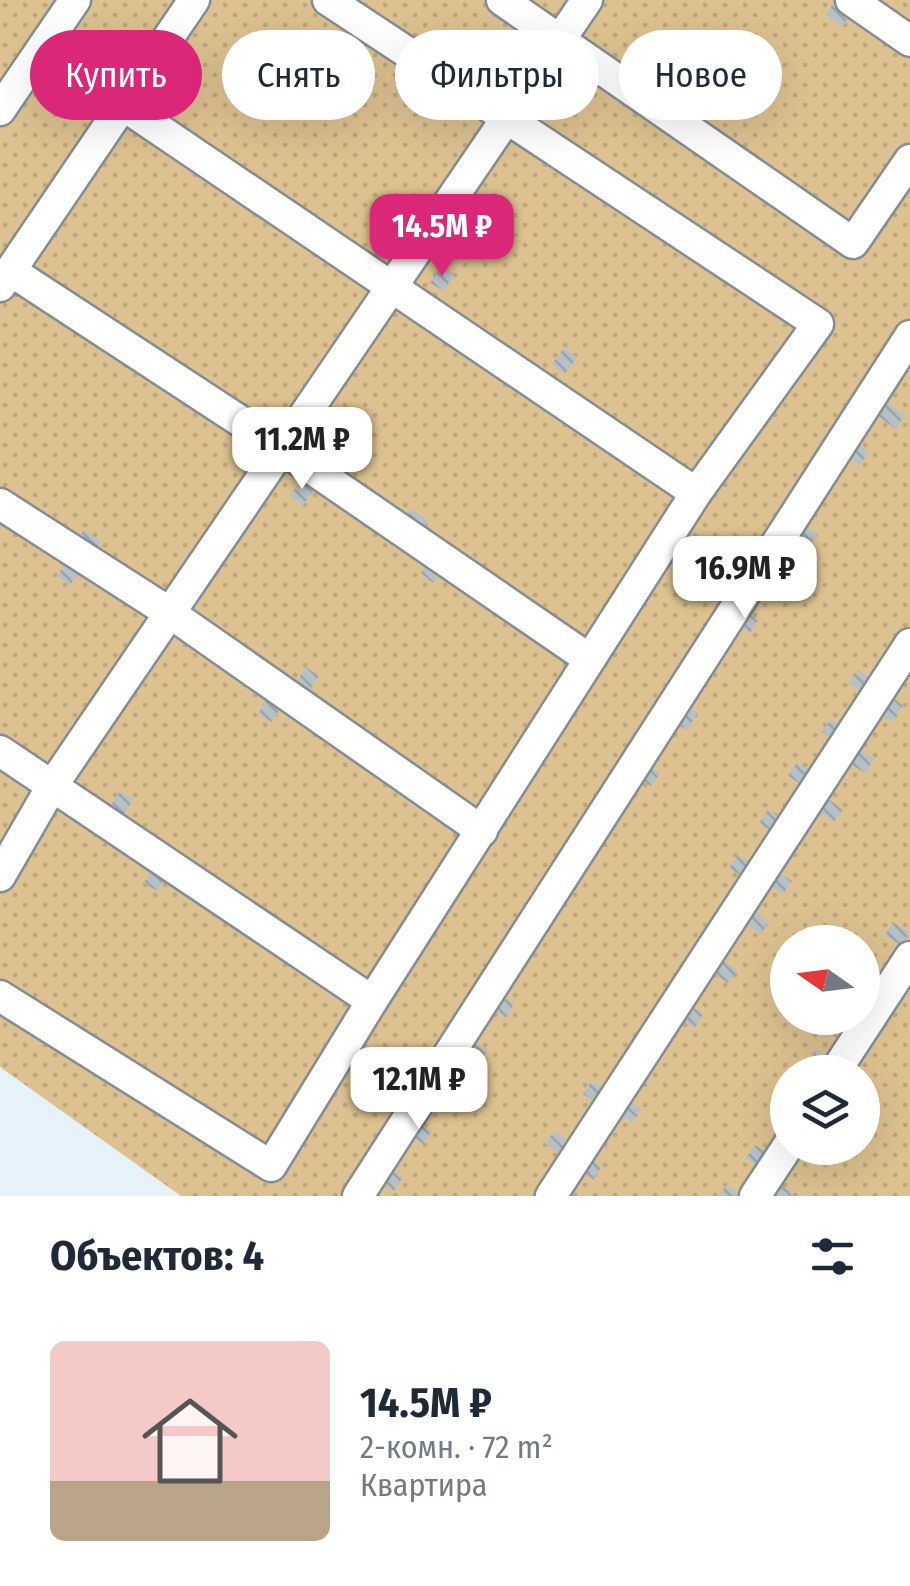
<!DOCTYPE html>
<html lang="ru">
<meta charset="utf-8">
<style>
body{margin:0;font-family:"Fira Sans Condensed",sans-serif;background:#f2f2f3;color:#1f2937;height:100vh;display:flex;flex-direction:column;font-size:38px;white-space:nowrap}
*{box-sizing:border-box;margin:0}
p{font-size:32px;color:#747a83}
.icon{flex:none;width:55px;height:55px;fill:none;stroke:currentColor;stroke-width:2;stroke-linecap:round;stroke-linejoin:round}
.map{position:relative;height:1196px;overflow:hidden}
.sheet{display:flex;flex-direction:column;background:#fff;flex:1}
.sheet>*{flex:none}
.hud{position:absolute;left:30px;top:30px;width:850px;height:90px;display:flex;gap:20px}
.needle{width:65px;rotate:284deg}
.controls{position:absolute;left:770px;top:925px;display:grid;gap:20px}
.controls a{display:grid;place-items:center;width:110px;height:110px;border-radius:50%;background:#fff;box-shadow:0 10px 40px #0002;font-size:50px}
.price{position:absolute;translate:-50% -85px;padding:0 22px;border-radius:20px;background:#fff;color:#222;font-size:32px;line-height:65px;filter:drop-shadow(0 2px 5px #0008)}
.price::after{content:'';position:absolute;left:50%;top:60px;width:30px;height:22px;margin-left:-15px;background:inherit;clip-path:polygon(0 0,100% 0,50% 100%)}
.price.active{background:#db2777;color:#fff}
ul{padding:0;list-style:none}
li{display:flex;align-items:center;gap:30px;height:250px;padding:0 50px}
li span{display:grid;place-items:center;flex:none;width:280px;height:200px;border-radius:15px;color:#555}
li>.icon{margin-inline-start:auto}
span .icon{width:120px;height:120px;fill:#fffc;stroke-width:1}
li b{font-size:42px}
h2{display:flex;justify-content:space-between;align-items:center;height:120px;padding:0 50px;font-size:42px}
.tag{padding:0 35px;border-radius:45px;background:#fff;box-shadow:0 10px 40px #0002;font-size:35px;line-height:90px}
.tag.active{background:#db2777;color:#fff}
.map>svg:first-child{display:block}
.park{fill:url(#park-dots);fill-rule:evenodd}
.building{fill:url(#building-back-hatch)}
.lines{fill:none;stroke-linecap:round;stroke-linejoin:round}
.minor-casing{stroke:#838d94;stroke-width:35}
.minor{stroke:#fff;stroke-width:30}
</style>
<div class="map">
<svg width="910" height="1196" viewBox="0 0 910 1196">
<defs>
<pattern id="park-dots" width="8" height="8" patternUnits="userSpaceOnUse" patternTransform="scale(2.5)"><rect width="8" height="8" fill="#ddc190"/><path d="M2 2h.1M6 6h.1" fill="none" stroke="#bda57c" stroke-width="1.8" stroke-linecap="round"/></pattern>
<pattern id="building-back-hatch" width="6" height="6" patternUnits="userSpaceOnUse" patternTransform="scale(2.5)"><rect width="6" height="6" fill="#b5c0c7"/><path d="M-1 5l2 2M0 0l6 6M5-1l2 2" fill="none" stroke="#9ba4aa"/></pattern>
</defs>
<rect width="100%" height="100%" fill="#e6f2f9"/>
<path class="park" d="M0 0H910V1196H181L0 1067ZM788 942H862V1018H788ZM788 1072H862V1148H788Z"/>
<g class="building">
<path d="M834 2 851 13 843 26 826 15Z"/>
<path d="M441 266 454 274 444 291 430 283Z"/>
<path d="M564 348 577 357 565 374 552 364Z"/>
<path d="M888 404 905 415 896 429 879 417Z"/>
<path d="M852 440 869 452 860 465 843 454Z"/>
<path d="M302 479 315 489 303 505 290 496Z"/>
<path d="M411 509 428 520 420 533 403 522Z"/>
<path d="M800 523 817 534 809 547 792 536Z"/>
<path d="M84 530 101 541 93 554 76 543Z"/>
<path d="M432 557 445 566 433 583 421 573Z"/>
<path d="M69 559 82 569 70 585 57 576Z"/>
<path d="M741 608 758 620 750 633 733 622Z"/>
<path d="M306 667 319 676 308 693 295 684Z"/>
<path d="M858 670 875 681 866 695 849 683Z"/>
<path d="M890 696 903 705 892 722 879 713Z"/>
<path d="M268 697 282 705 272 722 258 714Z"/>
<path d="M684 705 697 713 687 730 673 722Z"/>
<path d="M831 719 848 730 839 743 822 732Z"/>
<path d="M856 748 874 759 865 773 848 762Z"/>
<path d="M643 762 660 773 651 786 634 775Z"/>
<path d="M797 762 814 773 805 787 788 776Z"/>
<path d="M120 791 133 799 123 817 109 808Z"/>
<path d="M826 798 843 809 834 822 817 811Z"/>
<path d="M768 810 785 821 776 834 759 823Z"/>
<path d="M738 855 755 866 747 879 729 868Z"/>
<path d="M155 865 168 873 157 891 144 883Z"/>
<path d="M775 870 792 881 783 894 766 883Z"/>
<path d="M752 910 769 921 761 934 744 923Z"/>
<path d="M893 922 910 933 902 946 885 935Z"/>
<path d="M720 959 737 970 728 983 711 972Z"/>
<path d="M497 993 514 1004 506 1018 489 1007Z"/>
<path d="M686 1003 703 1014 695 1028 678 1017Z"/>
<path d="M840 1018H850L860 1024 851 1037 834 1026Z"/>
<path d="M469 1040 487 1051 478 1065 461 1054Z"/>
<path d="M816 1049 832 1060 822 1072 807 1063Z"/>
<path d="M592 1081 609 1092 600 1105 583 1094Z"/>
<path d="M624 1097 641 1109 632 1122 615 1111Z"/>
<path d="M415 1120 432 1131 423 1144 406 1133Z"/>
<path d="M554 1131 570 1142 562 1155 545 1144Z"/>
<path d="M755 1145 772 1156 763 1170 746 1158Z"/>
<path d="M796 1148H823L815 1160Z"/>
<path d="M585 1156 601 1167 593 1180 576 1169Z"/>
<path d="M386 1166 403 1177 394 1191 377 1180Z"/>
<path d="M776 1182 793 1193 791 1196H766Z"/>
<path d="M726 1185 742 1196H719Z"/>
</g>
<g class="lines">
<defs>
<g id="minor">
<path d="M502 0 853 243 910 160"/>
<path d="M851 0 910 41"/>
<path d="M123 105 696 493"/>
<path d="M0 110 75 0"/>
<path d="M11 271 283 449 589 659"/>
<path d="M0 286 194 0"/>
<path d="M0 504 170 613 482 831"/>
<path d="M0 751 372 1001"/>
<path d="M0 876 52 786 587 0"/>
<path d="M0 996 271 1166 372 1001 696 493 818 324 328 0"/>
<path d="M835 1072 910 957"/>
<path d="M358 1196 910 336"/>
<path d="M551 1196 910 644"/>
<path d="M755 1196 788 1146"/>
</g>
</defs>
<use href="#minor" class="minor-casing"/>
<use href="#minor" class="minor"/>
</g>
</svg>
<div class="controls">
<a><svg class="needle" viewBox="-14 -14 28 28"><path d="M0-13l5 13h-10z" fill="#e53935"/><path d="M0 13l5-13h-10z" fill="#747a83"/></svg></a>
<a><svg class="icon" aria-label="layers" viewBox="0 0 24 24"><path d="M12 4l9 5-9 5-9-5zM3 14l9 5 9-5"/></svg></a>
</div>
<b class="price active" style="left:442px;top:279px">14.5M ₽</b>
<b class="price" style="left:302px;top:492px">11.2M ₽</b>
<b class="price" style="left:745px;top:621px">16.9M ₽</b>
<b class="price" style="left:419px;top:1132px">12.1M ₽</b>
<div class="hud">
<a class="tag active">Купить</a>
<a class="tag">Снять</a>
<a class="tag">Фильтры</a>
<a class="tag">Новое</a>
</div>
</div>
<section class="sheet">
<h2>Объектов: 4<svg class="icon" aria-label="filters" viewBox="0 0 24 24"><path d="M4 7h16M4 17h16"/><circle cx="9" cy="7" r="2"/><circle cx="15" cy="17" r="2"/></svg></h2>
<ul>
<li><span style="background:linear-gradient(#f6c9c9 70%,#b9a48a 0)"><svg class="icon" aria-label="home" viewBox="0 0 24 24"><path d="M3 11l9-7 9 7M6 9v11h12V9"/></svg></span><div><b>14.5M ₽</b><p>2-комн. · 72 m²</p><p>Квартира</p></div></li>
</ul>
</section>
